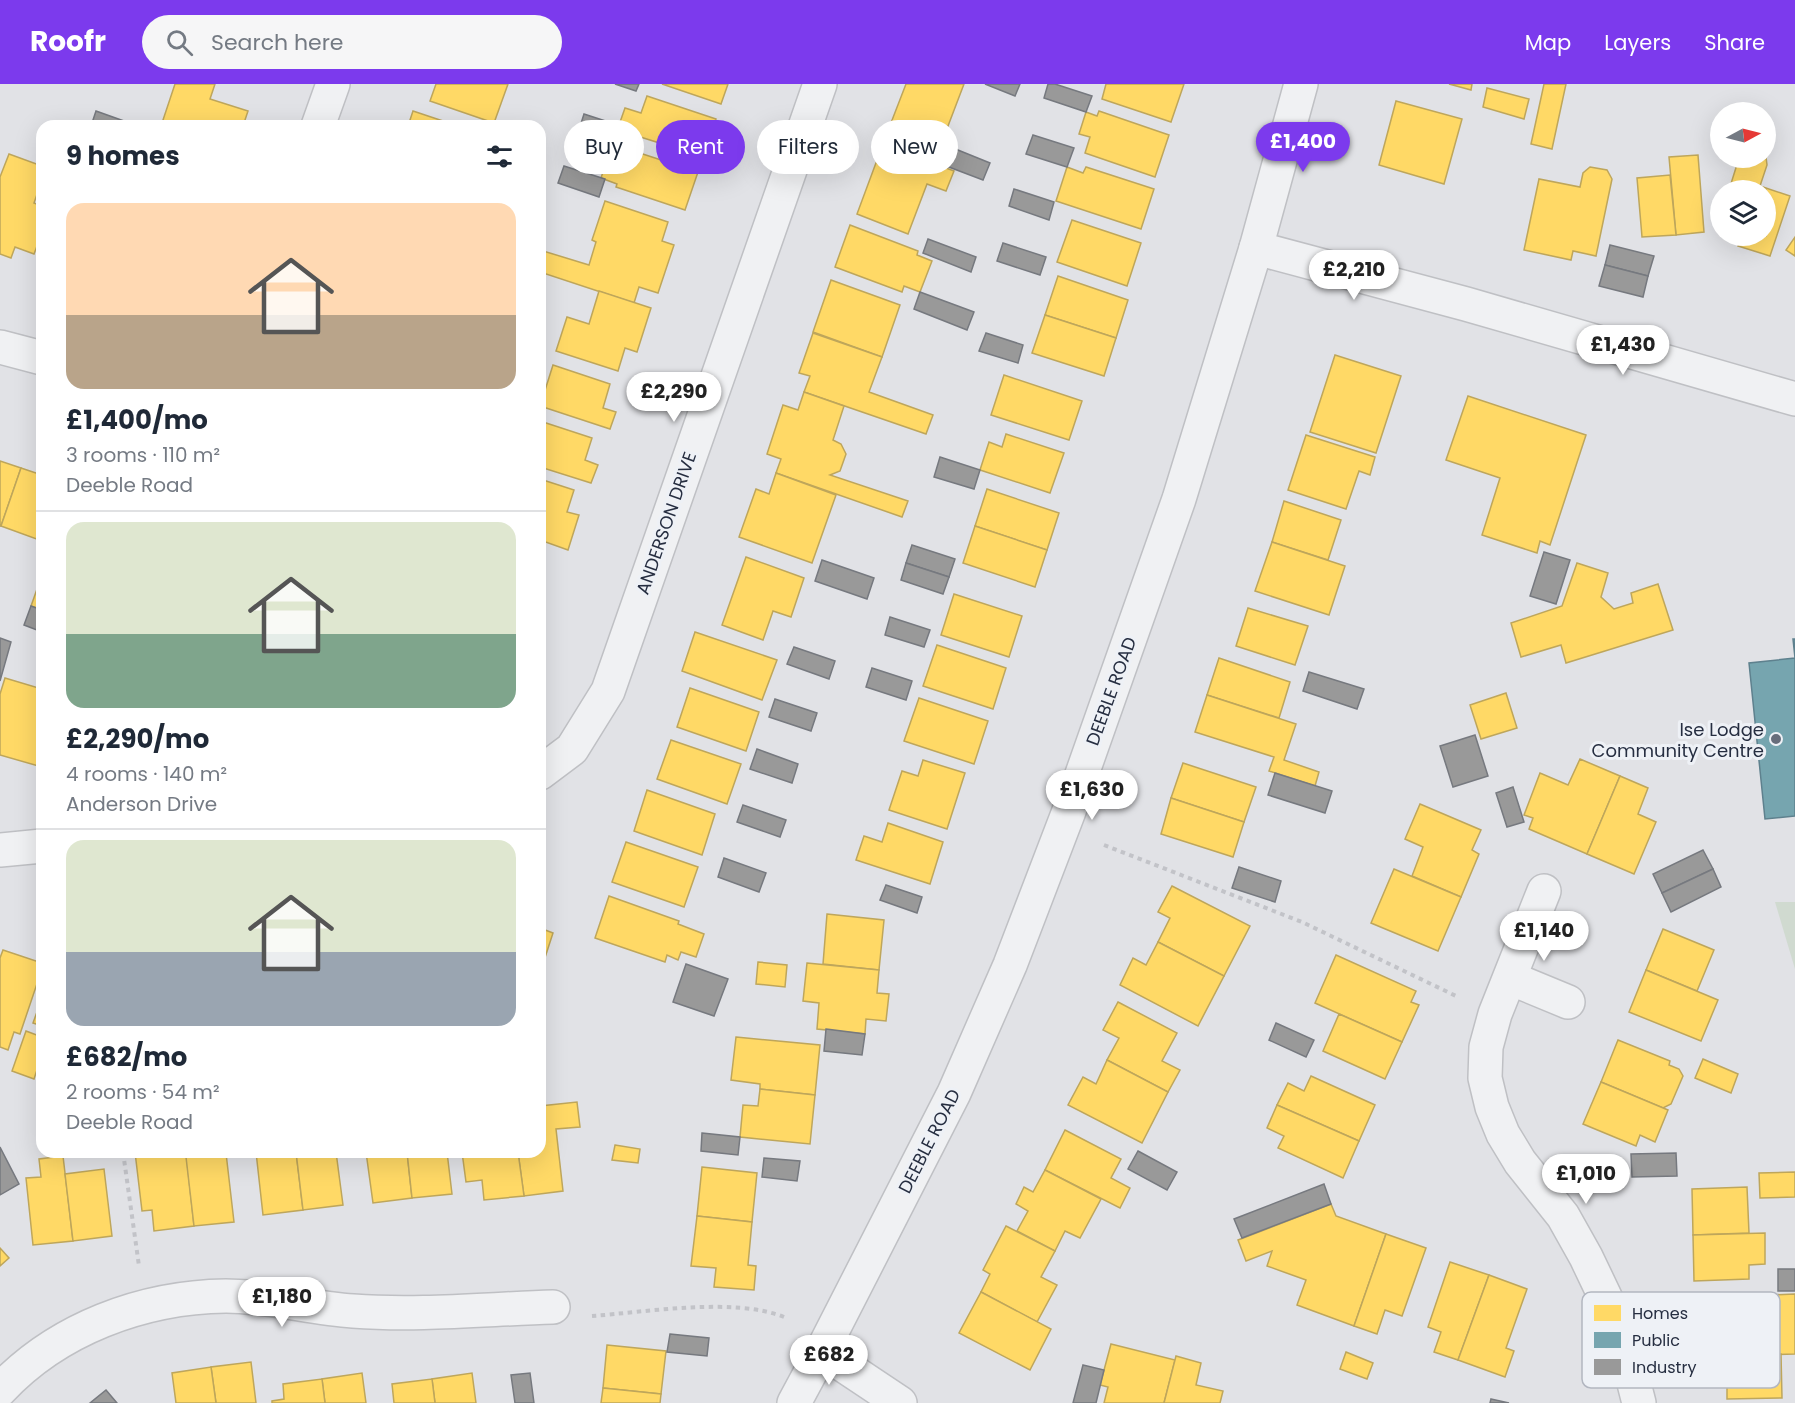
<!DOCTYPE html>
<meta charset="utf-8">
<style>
body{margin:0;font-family:Poppins,sans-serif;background:#f6f6f7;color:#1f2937;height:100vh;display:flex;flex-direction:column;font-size:22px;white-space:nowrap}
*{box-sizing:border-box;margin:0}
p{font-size:20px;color:#747a83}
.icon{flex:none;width:33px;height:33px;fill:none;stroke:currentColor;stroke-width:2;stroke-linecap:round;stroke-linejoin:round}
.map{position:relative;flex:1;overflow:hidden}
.details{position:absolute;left:36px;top:36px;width:510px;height:1038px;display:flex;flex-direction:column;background:#fff;border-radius:18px;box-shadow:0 6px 24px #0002}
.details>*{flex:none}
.guide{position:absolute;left:564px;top:36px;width:570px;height:54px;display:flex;gap:12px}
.needle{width:39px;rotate:83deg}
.tools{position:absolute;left:1710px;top:18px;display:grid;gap:12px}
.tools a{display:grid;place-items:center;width:66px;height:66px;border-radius:50%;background:#fff;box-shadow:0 6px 24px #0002;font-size:30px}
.price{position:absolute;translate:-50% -51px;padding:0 14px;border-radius:21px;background:#fff;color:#222;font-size:20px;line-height:39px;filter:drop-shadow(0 2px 3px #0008)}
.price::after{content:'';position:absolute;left:50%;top:36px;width:18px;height:14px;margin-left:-9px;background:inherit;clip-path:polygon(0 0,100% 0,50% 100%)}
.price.selected{background:#7c3aed;color:#fff}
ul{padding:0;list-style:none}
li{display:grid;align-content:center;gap:12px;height:318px;padding:0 30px}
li+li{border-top:2px solid #e0e1e3}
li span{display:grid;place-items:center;height:186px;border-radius:18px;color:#555}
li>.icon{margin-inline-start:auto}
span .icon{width:108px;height:108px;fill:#fffc;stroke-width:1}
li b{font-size:26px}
h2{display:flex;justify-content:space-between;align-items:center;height:72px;padding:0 30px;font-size:26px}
.pill{padding:0 21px;border-radius:27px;background:#fff;box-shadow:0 6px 24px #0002;font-size:21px;line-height:54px}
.pill.selected{background:#7c3aed;color:#fff}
header{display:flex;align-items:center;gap:36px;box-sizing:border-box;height:84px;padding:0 30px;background:#7c3aed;color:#fff}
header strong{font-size:28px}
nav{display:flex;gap:33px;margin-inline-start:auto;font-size:21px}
.search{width:420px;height:54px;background:#f6f6f7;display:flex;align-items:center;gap:15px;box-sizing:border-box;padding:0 21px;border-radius:33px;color:#747a83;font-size:22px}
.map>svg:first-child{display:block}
.green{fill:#d0dad0}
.homes{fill:#ffd966;stroke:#bea65b;stroke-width:1.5}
.public{fill:#76a5af;stroke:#5e818e;stroke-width:1.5}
.industry{fill:#999;stroke:#76797f;stroke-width:1.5}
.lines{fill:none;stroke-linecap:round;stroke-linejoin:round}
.minor-casing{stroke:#bfc0c4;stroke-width:36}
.path{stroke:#c2c3c8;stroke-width:4;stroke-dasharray:4.5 4.5;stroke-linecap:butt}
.minor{stroke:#f0f1f3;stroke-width:33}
.poi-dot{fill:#676d7b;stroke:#eef1f6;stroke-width:2}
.labels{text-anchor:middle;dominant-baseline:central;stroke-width:6;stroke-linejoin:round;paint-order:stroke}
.street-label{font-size:18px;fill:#262e41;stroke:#eef1f6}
.poi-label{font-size:18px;fill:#262e41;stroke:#eef1f6;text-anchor:end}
.key{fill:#eef1f6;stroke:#b2b6c0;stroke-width:1.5}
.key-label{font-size:16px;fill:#262e41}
</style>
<header>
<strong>Roofr</strong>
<div class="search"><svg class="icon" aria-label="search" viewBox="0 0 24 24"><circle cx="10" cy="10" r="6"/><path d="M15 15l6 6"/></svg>Search here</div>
<nav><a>Map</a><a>Layers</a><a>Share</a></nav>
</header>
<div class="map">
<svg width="1795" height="1319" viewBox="0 0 1795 1319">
<rect width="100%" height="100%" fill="#e1e2e6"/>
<path class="green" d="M1775 818H1795V885Z"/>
<g class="homes">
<path d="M175 0H215L210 15 248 27 243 42H161Z"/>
<path d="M436 0H508L494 39 430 17Z"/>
<path d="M662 0H728L721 20Z"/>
<path d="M906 0H964L940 63 889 44Z"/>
<path d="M1106 0H1184L1171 38 1102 15Z"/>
<path d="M1449 0H1472L1471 6Z"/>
<path d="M1544 0H1566L1552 65 1531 60Z"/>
<path d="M1487 4 1529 15 1524 35 1483 23Z"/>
<path d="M647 12 716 35 704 73 634 51 636 47 619 41 625 24 641 29Z"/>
<path d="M1396 17 1462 35 1444 100 1379 81Z"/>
<path d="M413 27 458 42H408Z"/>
<path d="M1099 27 1169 51 1155 93 1085 69 1090 53 1079 50 1086 28 1097 32Z"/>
<path d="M612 60 698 88 685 126 616 103 617 100 601 94Z"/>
<path d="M883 60 954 87 946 107 927 100 908 150 857 130Z"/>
<path d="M9 70 42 82V96L34 119 42 122V149L34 170 15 163 11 174 0 170V93Z"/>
<path d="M1698 71 1704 148 1676 151 1669 73Z"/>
<path d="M1766 73 1767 81 1760 102 1790 112 1770 172 1738 162 1742 152H1766V106H1729L1739 74Z"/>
<path d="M1067 83 1083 89 1086 83 1154 105 1141 145 1056 117Z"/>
<path d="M1590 83 1607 86 1612 95 1596 172 1573 167 1571 176 1524 166 1539 95 1580 103 1583 89Z"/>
<path d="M1670 91 1676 151 1642 153 1637 94Z"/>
<path d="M605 117 668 138 662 157 674 161 658 209 639 203 634 219 540 188V166L589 181 596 158 592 156Z"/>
<path d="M1072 136 1141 159 1127 202 1057 178Z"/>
<path d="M850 141 918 167 917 171 932 177 920 208 904 202 902 208 835 183Z"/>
<path d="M1795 153V172L1786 166Z"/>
<path d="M1058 192 1128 216 1116 254 1045 231Z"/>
<path d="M831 196 900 221 882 273 813 248Z"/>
<path d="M599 207 651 224 637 268 625 264 618 287 556 267 567 233 589 240Z"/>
<path d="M1045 231 1116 254 1104 292 1032 269Z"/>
<path d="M813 249 882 273 869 308 933 331 926 350 804 308 810 292 799 289Z"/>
<path d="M1335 271 1401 292 1376 369 1310 348Z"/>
<path d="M553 281 610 300 603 324 616 328 610 345 540 322Z"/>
<path d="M1004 291 1082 317 1069 356 991 331Z"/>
<path d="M804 308 844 322 833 356 841 360 846 370 840 387 830 391 908 417 902 433 776 389 781 375 767 370 783 321 798 326Z"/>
<path d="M1468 312 1586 351 1550 461 1540 457 1537 469 1482 451 1500 394 1446 376Z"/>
<path d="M540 337 592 354 585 376 598 381 591 399 540 383Z"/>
<path d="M1006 350 1064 369 1050 409 980 386 989 358 1002 363Z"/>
<path d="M1306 351 1375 373 1370 391 1359 387 1346 425 1288 406Z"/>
<path d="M0 377 21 384 1 442H0Z"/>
<path d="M21 384 42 391V457L1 442Z"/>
<path d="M776 389 836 411 812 479 739 453 756 405 769 410Z"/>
<path d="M540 395 574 406 567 428 579 431 568 466 540 456Z"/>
<path d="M987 405 1059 429 1047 466 975 442Z"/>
<path d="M1284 417 1341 436 1328 476 1272 458Z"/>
<path d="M975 442 1047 466 1035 503 963 479Z"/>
<path d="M1272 458 1345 482 1329 531 1255 507Z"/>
<path d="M746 473 804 494 791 533 773 527 763 556 722 541Z"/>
<path d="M1577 479 1608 489 1601 513 1614 525 1633 519 1631 509 1658 500 1673 546 1566 579 1561 561 1521 573 1511 539 1562 522Z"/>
<path d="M42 491V526L31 522Z"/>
<path d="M954 510 1022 532 1009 573 941 551Z"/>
<path d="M1248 524 1308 542 1295 581 1236 562Z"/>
<path d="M695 548 777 576 762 616 682 587Z"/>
<path d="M937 561 1006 584 993 625 923 602Z"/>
<path d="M1219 574 1290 598 1279 634 1207 611Z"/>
<path d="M5 594 42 605V683L0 671V610Z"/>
<path d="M690 604 759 628 746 667 677 643Z"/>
<path d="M1506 609 1517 644 1481 655 1470 621Z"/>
<path d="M1207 611 1296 640 1284 676 1319 688 1315 702 1269 687 1274 673 1195 648Z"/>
<path d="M919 614 988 637 974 680 904 657Z"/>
<path d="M671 656 741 680 727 720 657 695Z"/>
<path d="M1580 675 1620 692 1587 770 1529 745 1533 734 1524 731 1540 689 1568 701Z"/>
<path d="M923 676 965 689 947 745 889 726 902 687 918 692Z"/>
<path d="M1183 679 1256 703 1244 738 1171 714Z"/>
<path d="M1620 692 1648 704 1638 730 1656 738 1634 790 1587 770Z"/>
<path d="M647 706 715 730 702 771 634 747Z"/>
<path d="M1171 714 1244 738 1233 773 1161 750Z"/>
<path d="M1420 720 1481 746 1472 766 1479 770 1461 813 1412 792 1423 763 1405 755Z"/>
<path d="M888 739 943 758 930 800 856 776 864 752 882 758Z"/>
<path d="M626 758 698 783 684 823 612 798Z"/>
<path d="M1394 785 1461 813 1438 867 1371 839Z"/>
<path d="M1172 802 1250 842 1224 892 1158 858 1170 834 1158 828Z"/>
<path d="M609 812 679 837 678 840 704 850 696 873 681 868 678 876 667 871 665 878 595 854Z"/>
<path d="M827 830 884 836 879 886 823 880Z"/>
<path d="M540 844 553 849 540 889Z"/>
<path d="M1663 845 1714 866 1697 907 1646 886Z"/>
<path d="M1158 858 1224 892 1198 942 1120 901 1133 874 1146 881Z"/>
<path d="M3 866 42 879V885L20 950 14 948 8 966 0 963V874Z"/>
<path d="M1336 871 1416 907 1411 918 1419 921 1402 958 1315 919Z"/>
<path d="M758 878 787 881 785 903 756 900Z"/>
<path d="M807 879 879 886 877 909 889 910 886 937 866 935 865 950 817 945 819 919 803 917Z"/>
<path d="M1646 886 1718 916 1701 957 1629 928Z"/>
<path d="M42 914V942L33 939Z"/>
<path d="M1118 918 1177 949 1162 977 1180 986 1168 1008 1107 976 1119 954 1103 946Z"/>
<path d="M1339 930 1402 958 1385 995 1323 967Z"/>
<path d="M26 947 42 953V971L34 995 12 987Z"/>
<path d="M736 953 820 961 815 1011 760 1005V1000L731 996Z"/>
<path d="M1618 956 1670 977 1669 981 1679 985 1683 992 1671 1020 1663 1024 1601 998Z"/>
<path d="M1703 975 1738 990 1731 1009 1695 994Z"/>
<path d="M1107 976 1168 1008 1142 1059 1068 1021 1083 993 1096 1000Z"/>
<path d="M1311 992 1375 1021 1359 1057 1277 1021 1288 999 1304 1007Z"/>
<path d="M1601 998 1668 1026 1655 1058 1640 1051 1636 1062 1583 1040Z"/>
<path d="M760 1005 815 1011 810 1060 740 1053 743 1021 758 1022Z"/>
<path d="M577 1018 580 1043 556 1045 563 1107 524 1112 518 1068H540V1022Z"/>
<path d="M1277 1021 1359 1057 1343 1094 1278 1064 1284 1052 1267 1044Z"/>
<path d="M1065 1046 1121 1075 1111 1094 1130 1104 1120 1124 1045 1086Z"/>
<path d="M615 1061 640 1065 638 1079 612 1076Z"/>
<path d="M135 1068H186L194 1142 154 1147 152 1126 142 1127Z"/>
<path d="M256 1068H296L303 1126 263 1131Z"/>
<path d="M296 1068H336L343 1121 303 1126Z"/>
<path d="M366 1068H407L412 1114 373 1119Z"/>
<path d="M407 1068H447L452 1110 412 1114Z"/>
<path d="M462 1068H518L524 1112 484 1116 482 1096 466 1098Z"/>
<path d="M226 1069 234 1138 194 1142 186 1073Z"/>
<path d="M63 1072 73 1157 33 1161 26 1094 41 1093 39 1075Z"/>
<path d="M702 1083 757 1089 752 1138 697 1132Z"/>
<path d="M104 1085 112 1152 73 1157 65 1090Z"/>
<path d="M1045 1086 1101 1115 1080 1154 1065 1147 1055 1167 1017 1147 1028 1127 1016 1120 1024 1103 1033 1108Z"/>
<path d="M1795 1088V1113L1760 1114 1759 1089Z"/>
<path d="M1747 1103 1749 1149 1693 1151 1692 1105Z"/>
<path d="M1331 1120 1336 1132 1386 1150 1354 1242 1297 1221 1306 1196 1267 1182 1272 1167 1246 1177 1238 1156Z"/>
<path d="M697 1132 752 1138 748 1181 756 1182 754 1206 714 1203 716 1184 691 1182Z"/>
<path d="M1006 1142 1055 1167 1041 1193 1057 1201 1037 1238 981 1208 990 1190 983 1186Z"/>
<path d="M1765 1149V1180L1749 1181V1195L1694 1197 1693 1151Z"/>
<path d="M1386 1150 1426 1164 1402 1232 1385 1226 1377 1250 1354 1242Z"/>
<path d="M0 1164 9 1174 0 1182Z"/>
<path d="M1450 1178 1489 1191 1458 1276 1434 1268 1441 1248 1428 1243Z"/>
<path d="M1489 1191 1527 1205 1506 1264 1514 1267 1505 1293 1458 1276Z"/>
<path d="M981 1208 1051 1245 1030 1286 959 1249Z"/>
<path d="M1795 1210V1270L1727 1272 1725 1225H1748L1747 1212Z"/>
<path d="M1111 1260 1175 1276 1164 1319H1104L1108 1303 1100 1301Z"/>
<path d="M607 1261 666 1267 661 1310 603 1304Z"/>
<path d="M1346 1268 1373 1279 1367 1295 1340 1285Z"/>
<path d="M1781 1270 1782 1314 1727 1315V1272Z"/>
<path d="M1176 1272 1201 1279 1196 1301 1223 1307 1220 1319H1164Z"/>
<path d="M251 1278 256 1319H216L211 1283Z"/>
<path d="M211 1283 216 1319H176L172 1289Z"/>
<path d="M362 1289 366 1319H325L322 1295Z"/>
<path d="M472 1289 476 1319H435L432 1295Z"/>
<path d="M322 1295 325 1319H272V1317L284 1315 283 1300Z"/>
<path d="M432 1295 435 1319H394L392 1300Z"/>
<path d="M603 1304 661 1310 660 1319H601Z"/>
</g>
<path class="public" d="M1793 555H1795V732L1765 735 1749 579 1795 574Z"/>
<g class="industry">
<path d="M615 0H639L636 7Z"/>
<path d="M985 0H1020L1015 12Z"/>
<path d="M1048 0H1055L1092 12 1086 28 1044 14Z"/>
<path d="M96 27 138 42H91Z"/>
<path d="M584 30 624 43 618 61 578 49Z"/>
<path d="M1033 51 1074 64 1067 83 1026 70Z"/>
<path d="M948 62 990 79 983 96 941 80Z"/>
<path d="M564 82 605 95 599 113 558 99Z"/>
<path d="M1014 105 1054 118 1049 136 1009 122Z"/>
<path d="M928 155 976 173 971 188 923 169Z"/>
<path d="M1003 159 1046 173 1040 191 997 177Z"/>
<path d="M1610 161 1654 172 1648 192 1605 181Z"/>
<path d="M1605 181 1648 192 1643 213 1599 202Z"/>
<path d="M920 208 974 228 967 246 914 225Z"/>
<path d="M986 249 1023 261 1018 279 979 267Z"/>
<path d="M940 373 980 386 974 405 934 393Z"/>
<path d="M912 461 955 475 949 493 906 479Z"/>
<path d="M1544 468 1570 476 1556 520 1530 512Z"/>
<path d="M822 476 874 494 867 515 815 497Z"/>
<path d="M906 479 949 493 943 510 901 496Z"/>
<path d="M31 522 42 526V548L24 541Z"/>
<path d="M890 533 930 546 924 563 885 551Z"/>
<path d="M0 554 11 558 0 597Z"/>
<path d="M794 563 835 577 829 595 787 580Z"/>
<path d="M872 584 912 597 906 616 866 603Z"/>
<path d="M1309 588 1364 605 1357 625 1303 607Z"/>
<path d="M775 615 817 629 811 647 769 633Z"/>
<path d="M1475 651 1488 692 1453 703 1440 662Z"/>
<path d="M757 665 798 680 792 699 750 685Z"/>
<path d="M1275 689 1332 707 1325 729 1268 711Z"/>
<path d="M1513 703 1524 738 1507 743 1496 709Z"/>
<path d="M743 721 786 736 780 753 737 738Z"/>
<path d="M1703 766 1713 785 1662 809 1653 790Z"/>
<path d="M724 774 766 789 759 808 718 793Z"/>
<path d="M1239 783 1281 797 1275 818 1232 804Z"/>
<path d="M1713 785 1721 803 1671 828 1662 809Z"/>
<path d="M886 801 922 813 917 829 880 816Z"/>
<path d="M686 880 728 895 714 932 673 918Z"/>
<path d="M1276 939 1314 956 1306 973 1269 956Z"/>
<path d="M826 945 865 950 862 971 824 967Z"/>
<path d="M702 1049 740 1053 738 1071 701 1067Z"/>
<path d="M0 1063 19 1100 0 1111Z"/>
<path d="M1138 1067 1177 1088 1167 1106 1128 1085Z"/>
<path d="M1676 1069 1677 1092 1632 1093 1631 1070Z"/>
<path d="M764 1074 800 1077 797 1097 762 1093Z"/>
<path d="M1324 1100 1331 1120 1242 1154 1234 1135Z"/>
<rect x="1778" y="1185" width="17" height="22"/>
<path d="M670 1250 709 1254 707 1272 667 1268Z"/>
<path d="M1083 1281 1104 1286 1096 1319H1073Z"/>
<path d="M530 1289 534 1319H515L511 1291Z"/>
<path d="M106 1306 117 1319H90Z"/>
<path d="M1491 1315 1509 1319H1490Z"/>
</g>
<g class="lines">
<defs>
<g id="minor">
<path d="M318 42 333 0"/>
<path d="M1256 164 1466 220 1795 315"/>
<path d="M0 263 42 274"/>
<path d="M540 689 572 665 608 607 820 0"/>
<path d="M0 766 42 762"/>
<path d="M1544 807 1495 930 1486 963 1485 994 1492 1023 1503 1050 1520 1078 1563 1132 1586 1173 1607 1217 1625 1264 1639 1319"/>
<path d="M1510 894 1568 918"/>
<path d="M822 1267 900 1319"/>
<path d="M0 1306C57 1245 142 1213 226 1212 268 1212 310 1224 353 1227 419 1232 487 1225 553 1223"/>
<path d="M794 1319 822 1267 954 1009 1010 881 1069 727 1179 415 1256 164 1301 0"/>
</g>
</defs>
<use href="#minor" class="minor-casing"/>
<g class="path">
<path d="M1104 761 1302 838 1456 912"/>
<path d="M123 1068 139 1182"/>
<path d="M592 1232C647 1228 734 1213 784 1233"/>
</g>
<use href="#minor" class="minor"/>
</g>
<circle class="poi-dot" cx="1776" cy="655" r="6"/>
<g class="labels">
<g class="street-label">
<text transform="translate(666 439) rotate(-71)">ANDERSON DRIVE</text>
<text transform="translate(1111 607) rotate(-70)">DEEBLE ROAD</text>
<text transform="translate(929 1057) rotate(-63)">DEEBLE ROAD</text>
</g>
<g class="poi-label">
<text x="1764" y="645">Ise Lodge<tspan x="1764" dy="21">Community Centre</tspan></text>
</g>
</g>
<rect x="1582" y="1208" width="198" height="96" rx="9" class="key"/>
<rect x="1594" y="1221" width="27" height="16" fill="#ffd966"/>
<rect x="1594" y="1248" width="27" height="16" fill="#76a5af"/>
<rect x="1594" y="1275" width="27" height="16" fill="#999"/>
<g class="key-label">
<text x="1632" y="1235">Homes</text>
<text x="1632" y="1262">Public</text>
<text x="1632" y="1289">Industry</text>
</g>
</svg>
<div class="tools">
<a><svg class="needle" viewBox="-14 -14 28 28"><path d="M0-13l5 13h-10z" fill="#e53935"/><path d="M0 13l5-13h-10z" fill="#747a83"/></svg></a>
<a><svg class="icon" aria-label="layers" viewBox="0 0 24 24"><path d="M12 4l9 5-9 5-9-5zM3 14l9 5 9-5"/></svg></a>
</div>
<b class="price selected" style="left:1303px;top:89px">£1,400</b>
<b class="price" style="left:1354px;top:217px">£2,210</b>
<b class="price" style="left:1623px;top:292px">£1,430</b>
<b class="price" style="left:674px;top:339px">£2,290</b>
<b class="price" style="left:1092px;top:737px">£1,630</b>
<b class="price" style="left:1544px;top:878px">£1,140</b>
<b class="price" style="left:1586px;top:1121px">£1,010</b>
<b class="price" style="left:282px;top:1244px">£1,180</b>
<b class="price" style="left:829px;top:1302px">£682</b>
<div class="guide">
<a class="pill">Buy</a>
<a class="pill selected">Rent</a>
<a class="pill">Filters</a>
<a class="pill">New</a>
</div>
<section class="details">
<h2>9 homes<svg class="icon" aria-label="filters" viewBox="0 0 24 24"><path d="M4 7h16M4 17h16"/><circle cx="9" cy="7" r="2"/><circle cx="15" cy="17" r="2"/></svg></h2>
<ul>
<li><span style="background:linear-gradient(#ffd9b3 60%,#b9a48a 0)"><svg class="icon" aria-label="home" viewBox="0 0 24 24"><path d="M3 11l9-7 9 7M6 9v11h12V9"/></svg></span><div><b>£1,400/mo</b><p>3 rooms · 110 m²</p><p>Deeble Road</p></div></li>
<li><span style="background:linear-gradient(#dfe7d0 60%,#7fa58c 0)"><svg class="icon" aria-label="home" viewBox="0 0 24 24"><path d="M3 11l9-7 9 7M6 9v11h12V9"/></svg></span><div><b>£2,290/mo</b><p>4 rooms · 140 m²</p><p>Anderson Drive</p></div></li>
<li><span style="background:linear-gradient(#dfe7d0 60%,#9aa5b1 0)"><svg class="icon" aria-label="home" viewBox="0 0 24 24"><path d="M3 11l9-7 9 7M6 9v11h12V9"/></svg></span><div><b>£682/mo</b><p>2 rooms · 54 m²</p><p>Deeble Road</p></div></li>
</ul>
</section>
</div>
